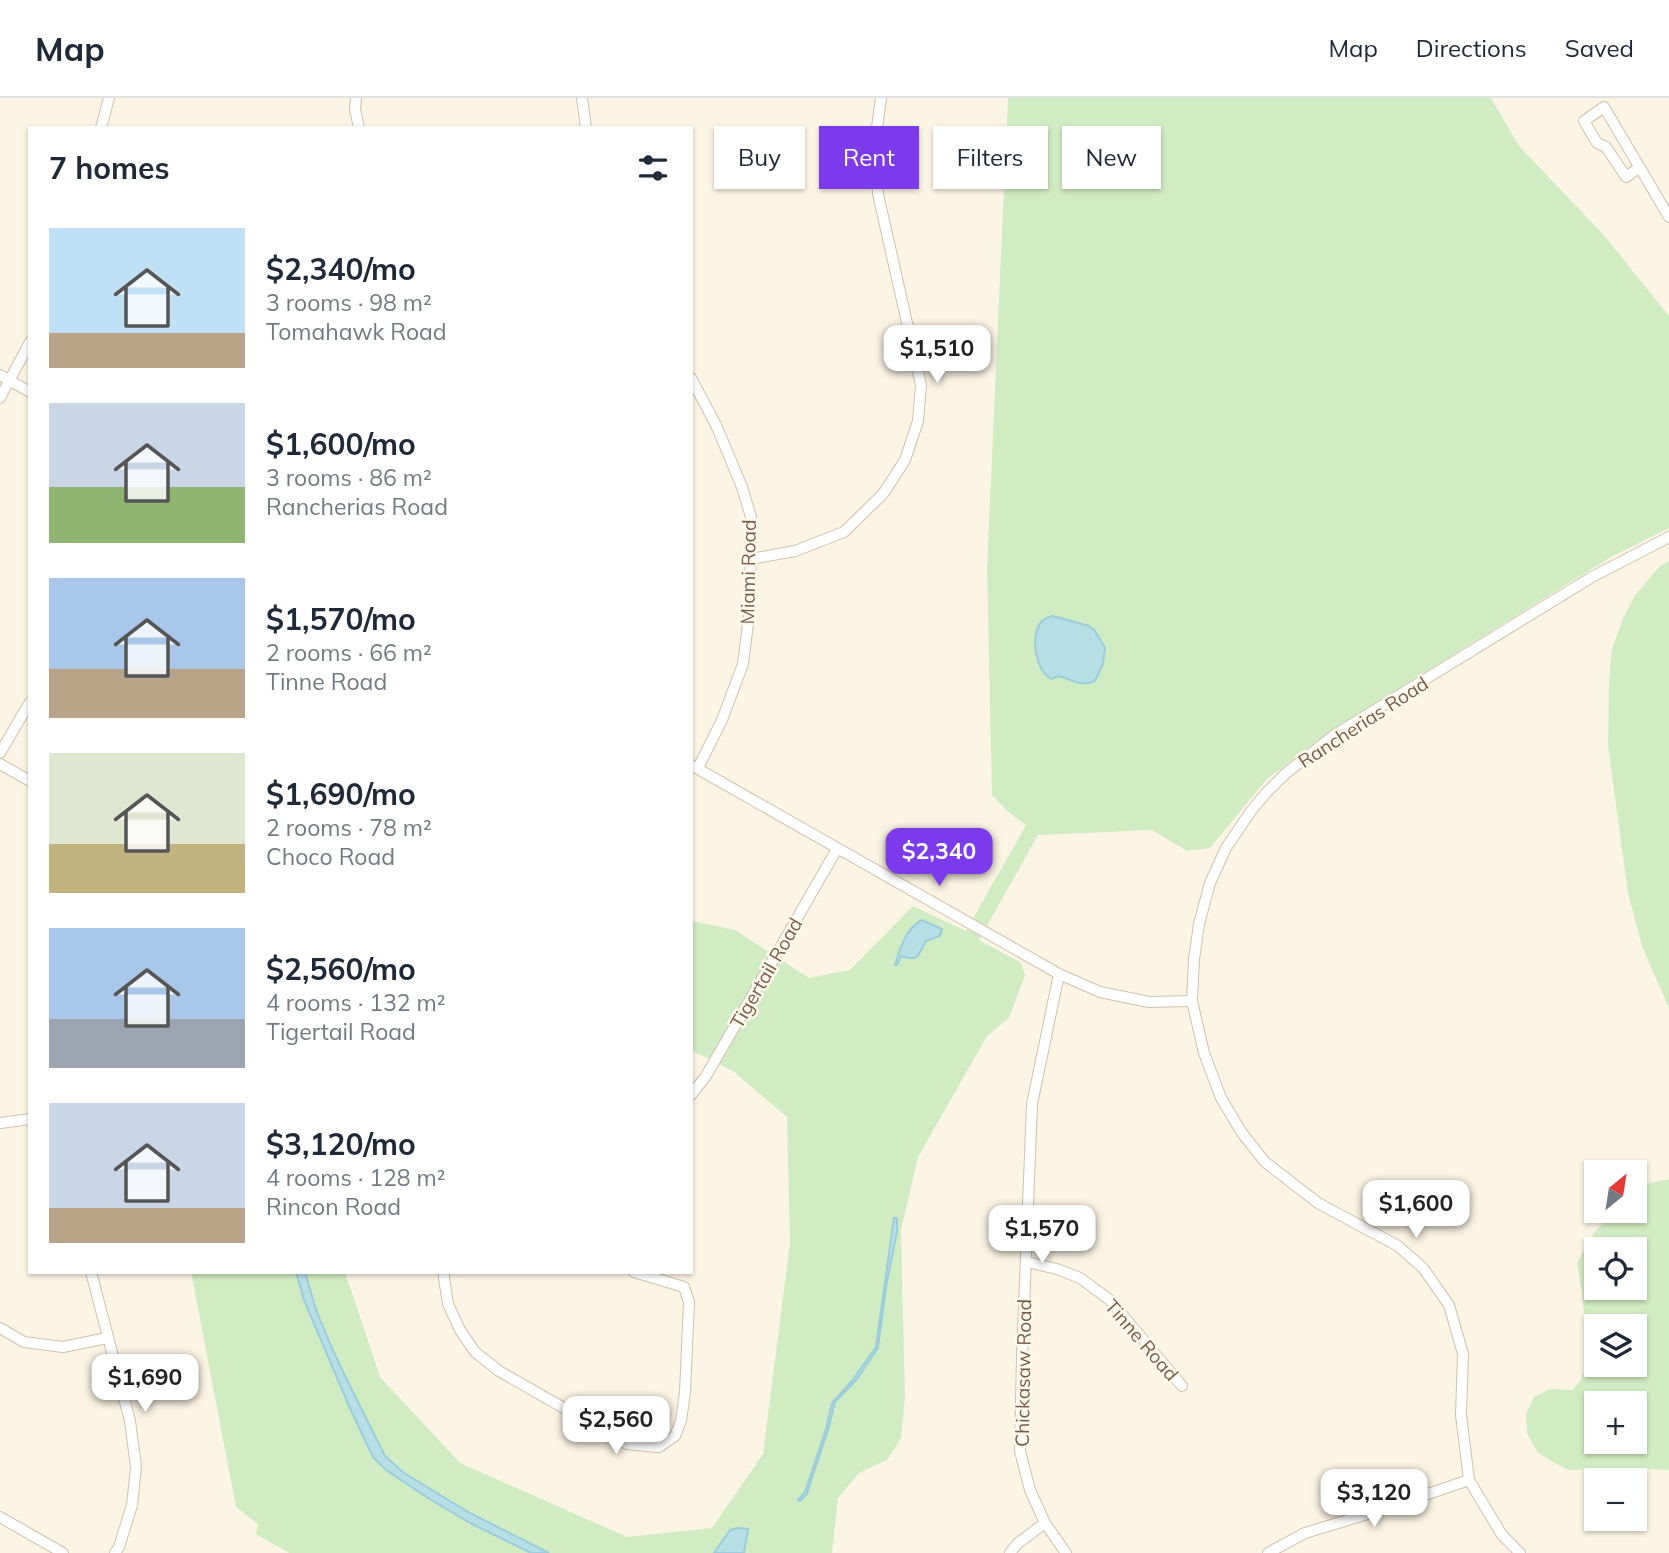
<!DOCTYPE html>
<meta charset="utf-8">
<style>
body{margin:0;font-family:Mulish,sans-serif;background:#f6f6f7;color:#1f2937;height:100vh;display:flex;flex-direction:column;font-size:26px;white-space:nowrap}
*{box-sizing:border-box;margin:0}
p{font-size:23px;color:#747a83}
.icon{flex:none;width:38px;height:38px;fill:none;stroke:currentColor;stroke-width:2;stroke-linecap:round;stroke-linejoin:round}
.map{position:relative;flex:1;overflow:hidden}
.sheet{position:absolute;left:28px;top:28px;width:665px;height:1148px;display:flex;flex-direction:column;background:#fff;border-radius:0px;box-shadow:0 2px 5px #0004}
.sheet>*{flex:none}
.hud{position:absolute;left:714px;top:28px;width:665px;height:63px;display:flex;gap:14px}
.needle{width:46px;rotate:30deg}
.buttons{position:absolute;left:1584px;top:1062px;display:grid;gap:14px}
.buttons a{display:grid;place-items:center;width:63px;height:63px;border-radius:0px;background:#fff;box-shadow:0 2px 5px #0004;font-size:35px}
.price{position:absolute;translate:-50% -60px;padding:0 16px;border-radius:14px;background:#fff;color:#222;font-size:23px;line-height:46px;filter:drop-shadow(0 2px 4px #0008)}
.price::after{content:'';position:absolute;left:50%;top:42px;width:21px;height:16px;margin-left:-10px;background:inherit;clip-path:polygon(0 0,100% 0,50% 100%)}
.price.active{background:#7c3aed;color:#fff}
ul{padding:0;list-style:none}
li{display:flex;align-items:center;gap:21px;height:175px;padding:0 21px}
li span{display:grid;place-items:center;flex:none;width:196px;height:140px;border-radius:0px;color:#555}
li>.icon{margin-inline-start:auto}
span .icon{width:84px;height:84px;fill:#fffc;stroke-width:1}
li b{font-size:30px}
h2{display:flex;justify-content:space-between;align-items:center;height:84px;padding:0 21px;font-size:30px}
.tag{padding:0 24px;border-radius:0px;background:#fff;box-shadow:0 2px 5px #0004;font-size:24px;line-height:63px}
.tag.active{background:#7c3aed;color:#fff}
header{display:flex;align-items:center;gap:42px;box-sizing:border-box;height:98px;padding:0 35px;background:#fff;border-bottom:2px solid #e0e1e3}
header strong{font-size:33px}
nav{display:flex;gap:38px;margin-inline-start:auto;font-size:24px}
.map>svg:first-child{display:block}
.green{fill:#d0ecc2;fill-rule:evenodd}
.water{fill:#b8dee8;stroke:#9dcdda;stroke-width:2}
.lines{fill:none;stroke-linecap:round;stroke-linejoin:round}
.minor-casing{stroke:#d1c0ac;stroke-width:12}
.minor{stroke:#fff;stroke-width:10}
.labels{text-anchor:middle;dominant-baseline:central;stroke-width:5;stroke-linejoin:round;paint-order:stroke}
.street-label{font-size:19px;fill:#775c48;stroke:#fff9eb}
</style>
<header>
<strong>Map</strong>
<nav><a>Map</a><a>Directions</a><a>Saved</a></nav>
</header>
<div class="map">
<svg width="1669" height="1455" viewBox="0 0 1669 1455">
<rect width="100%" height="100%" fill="#fdf5e4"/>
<g class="green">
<path d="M1008 0H1491L1519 48 1602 135 1669 218V430L1611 459 1329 634 1266 682 1210 750 1187 753 1152 732 1038 737 979 842 1021 865 1025 877 1009 920 987 938 918 1059 901 1132 905 1299 901 1340 887 1362 859 1375 838 1400 832 1455H289L256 1436 258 1426 236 1409 191 1174H345L380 1279 460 1365 627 1439 712 1430 763 1356 790 1145 787 1019 733 973 691 952V824H697L735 832 809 880 850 872 913 808 966 833 1026 727 1008 714 992 697 987 470Z"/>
<path d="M1669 463V910L1642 848 1628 795 1608 648 1609 581 1612 551 1624 518 1636 496 1660 468Z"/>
<path d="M1669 1081V1372L1627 1370 1568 1372 1538 1355 1527 1335 1526 1316 1534 1299 1550 1291 1572 1292 1581 1282 1588 1262 1582 1194 1577 1165 1594 1135 1614 1113H1634L1635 1094 1648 1086ZM1596 1152H1634V1190H1596ZM1596 1228H1634V1267H1596ZM1596 1306H1634V1344H1596Z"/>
</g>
<g class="water">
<path d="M1053 518 1089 528 1095 533 1105 550 1103 566 1095 583C1081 589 1072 582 1059 578L1051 581C1036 572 1031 543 1039 527 1042 521 1048 519 1053 518Z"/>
<path d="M922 822 942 831 940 838 926 843C917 857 921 864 901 858L897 867H895C900 850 906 830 922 822Z"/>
<path d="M894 1120H897V1134L886 1189 878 1250 857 1281 835 1304 829 1329 809 1389 807 1396 800 1403 798 1402 805 1394 826 1331 832 1305 851 1284 876 1249Z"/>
<path d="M296 1174H305L316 1212 331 1248 346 1280 385 1358 404 1375 468 1414 549 1455H531L472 1426 428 1400 386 1372 373 1359 349 1308 304 1202Z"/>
<path d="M737 1430 748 1431 744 1455H714L730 1432Z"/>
</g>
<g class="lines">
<defs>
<g id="minor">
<path d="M356 0 355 11 359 30"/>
<path d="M582 0 586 30"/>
<path d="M101 30 109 0"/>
<path d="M1640 69 1626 79 1606 49 1597 45 1584 23 1604 9 1669 119"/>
<path d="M0 277 30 294"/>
<path d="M691 280 716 327 742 389 751 419 750 509 743 566 722 622 698 670"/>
<path d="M0 300 30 244"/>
<path d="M751 461 795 453 844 434 883 396 905 362 918 323 921 287 878 96 876 37 881 0"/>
<path d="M0 655 30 604"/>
<path d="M0 666 30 683"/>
<path d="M691 667 1059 876 1100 894 1149 904 1192 903"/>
<path d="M1059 876 1032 1006 1022 1258 1020 1353 1030 1392 1045 1425 1066 1455"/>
<path d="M691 997 706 978 837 751"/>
<path d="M0 1025 30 1021"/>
<path d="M1027 1164 1057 1171 1080 1180 1110 1202 1182 1288"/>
<path d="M91 1174 130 1323 136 1369 132 1407 119 1449 115 1455"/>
<path d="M444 1174V1180L448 1206 460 1232 475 1254 499 1273 627 1346 646 1348 659 1349 675 1338 681 1323 685 1294 689 1204 684 1189 634 1174"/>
<path d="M0 1230 24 1244 63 1249 107 1240"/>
<path d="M0 1419 63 1455"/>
<path d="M1010 1455 1017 1446 1045 1425"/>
<path d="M1268 1455 1305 1435 1381 1412 1469 1382"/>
<path d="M1520 1455 1502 1437 1469 1382 1461 1317 1463 1256 1449 1207 1423 1170 1398 1148 1318 1105 1265 1064 1242 1035 1221 1000 1204 955 1192 903 1194 861 1199 826 1210 785 1226 750 1251 713 1266 695 1285 676 1336 636 1592 479 1669 439"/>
</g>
</defs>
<use href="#minor" class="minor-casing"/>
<use href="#minor" class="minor"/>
</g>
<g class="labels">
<g class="street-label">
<text transform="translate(748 474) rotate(-89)">Miami Road</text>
<text transform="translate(1363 624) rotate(-33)">Rancherias Road</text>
<text transform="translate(766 875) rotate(-60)">Tigertail Road</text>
<text transform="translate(1142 1242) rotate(49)">Tinne Road</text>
<text transform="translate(1023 1275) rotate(-89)">Chickasaw Road</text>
</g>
</g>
</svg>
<div class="buttons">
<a><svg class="needle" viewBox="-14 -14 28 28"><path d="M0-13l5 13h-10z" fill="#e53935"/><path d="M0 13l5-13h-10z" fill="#747a83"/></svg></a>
<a><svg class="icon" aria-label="locate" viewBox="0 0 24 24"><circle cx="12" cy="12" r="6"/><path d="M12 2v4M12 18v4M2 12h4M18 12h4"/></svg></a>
<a><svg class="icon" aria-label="layers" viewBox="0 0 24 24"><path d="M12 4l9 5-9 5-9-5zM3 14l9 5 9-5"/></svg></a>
<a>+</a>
<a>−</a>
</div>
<b class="price" style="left:937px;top:287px">$1,510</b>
<b class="price active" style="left:939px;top:790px">$2,340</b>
<b class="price" style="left:1416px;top:1142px">$1,600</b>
<b class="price" style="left:1042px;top:1167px">$1,570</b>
<b class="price" style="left:145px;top:1316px">$1,690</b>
<b class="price" style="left:616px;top:1358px">$2,560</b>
<b class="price" style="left:1374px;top:1431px">$3,120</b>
<div class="hud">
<a class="tag">Buy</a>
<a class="tag active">Rent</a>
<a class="tag">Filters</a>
<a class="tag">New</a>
</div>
<section class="sheet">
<h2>7 homes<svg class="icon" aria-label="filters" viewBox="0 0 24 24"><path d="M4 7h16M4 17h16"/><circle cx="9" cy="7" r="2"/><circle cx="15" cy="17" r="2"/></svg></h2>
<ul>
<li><span style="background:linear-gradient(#bfe0f5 75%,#b9a48a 0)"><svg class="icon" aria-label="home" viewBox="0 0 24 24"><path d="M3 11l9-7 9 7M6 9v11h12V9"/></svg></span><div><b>$2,340/mo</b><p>3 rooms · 98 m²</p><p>Tomahawk Road</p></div></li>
<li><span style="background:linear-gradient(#c9d6e8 60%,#8fb573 0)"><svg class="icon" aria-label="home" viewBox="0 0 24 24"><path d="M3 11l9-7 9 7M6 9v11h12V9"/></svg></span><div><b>$1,600/mo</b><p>3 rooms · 86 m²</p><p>Rancherias Road</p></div></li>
<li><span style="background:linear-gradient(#a9c7e8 65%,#b9a48a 0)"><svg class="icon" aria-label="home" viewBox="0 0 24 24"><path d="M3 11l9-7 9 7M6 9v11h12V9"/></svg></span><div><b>$1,570/mo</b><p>2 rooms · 66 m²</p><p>Tinne Road</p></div></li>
<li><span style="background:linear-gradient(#dfe7d0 65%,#c2b280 0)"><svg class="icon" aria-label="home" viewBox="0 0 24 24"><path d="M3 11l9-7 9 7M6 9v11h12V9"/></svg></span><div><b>$1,690/mo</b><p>2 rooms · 78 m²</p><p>Choco Road</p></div></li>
<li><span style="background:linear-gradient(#a9c7e8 65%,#9aa5b1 0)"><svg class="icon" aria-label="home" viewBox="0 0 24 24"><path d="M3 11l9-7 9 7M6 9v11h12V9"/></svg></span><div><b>$2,560/mo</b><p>4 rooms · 132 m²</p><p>Tigertail Road</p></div></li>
<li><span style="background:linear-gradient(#c9d6e8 75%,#b9a48a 0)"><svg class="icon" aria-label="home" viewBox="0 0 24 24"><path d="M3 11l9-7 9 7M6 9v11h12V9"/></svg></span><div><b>$3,120/mo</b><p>4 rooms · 128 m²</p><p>Rincon Road</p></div></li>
</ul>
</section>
</div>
